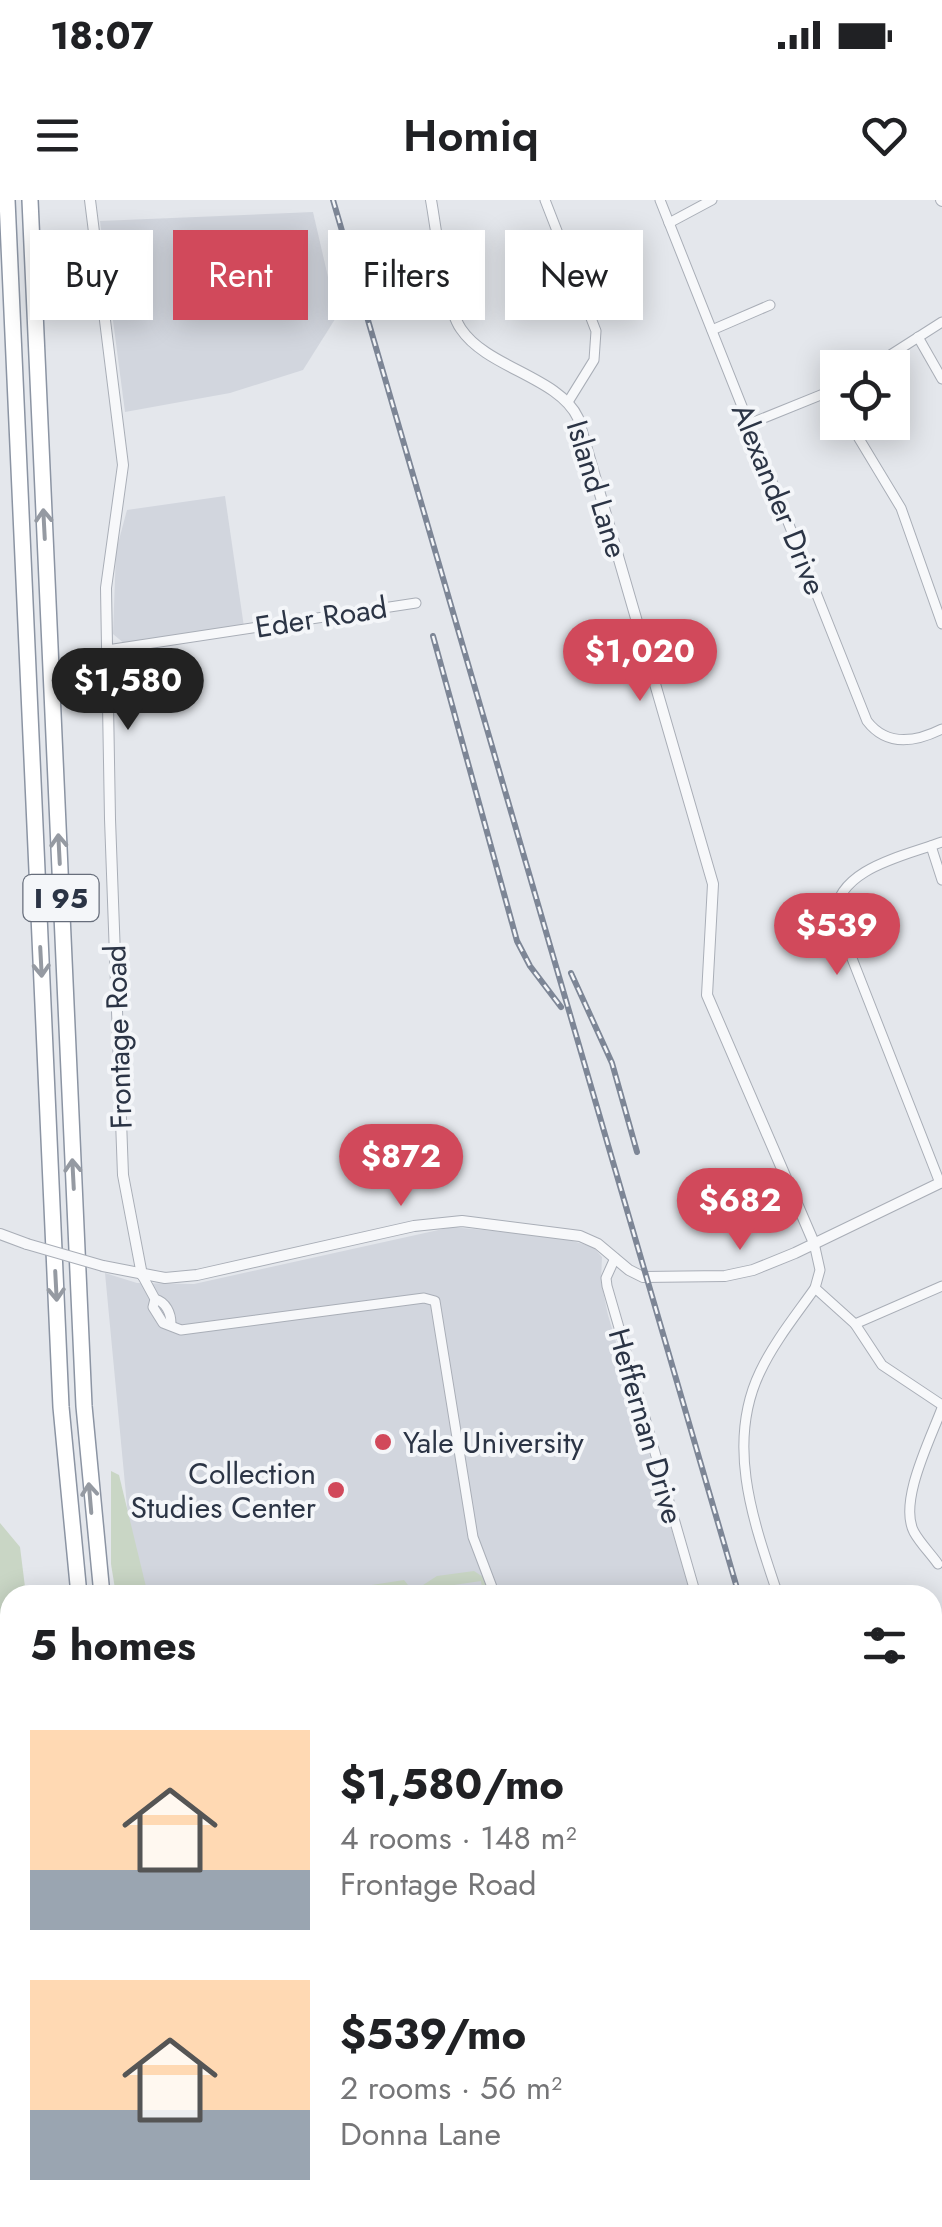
<!DOCTYPE html>
<meta charset="utf-8">
<style>
body{margin:0;font-family:Jost,sans-serif;background:#f2f2f2;color:#202124;height:100vh;display:flex;flex-direction:column;font-size:38px;white-space:nowrap}
*{box-sizing:border-box;margin:0}
p{font-size:32px;color:#757577}
.icon{flex:none;width:55px;height:55px;fill:none;stroke:currentColor;stroke-width:2;stroke-linecap:round;stroke-linejoin:round}
.map{position:relative;flex:1;overflow:hidden}
.sheet{position:absolute;left:0px;top:1385px;width:942px;height:642px;display:flex;flex-direction:column;background:#fff;border-radius:30px 30px 0 0;box-shadow:0 5px 25px #0003}
.sheet>*{flex:none}
.hud{position:absolute;left:30px;top:30px;width:882px;height:90px;display:flex;gap:20px}
.fabs{position:absolute;left:820px;top:150px;display:grid;gap:20px}
.fabs a{display:grid;place-items:center;width:90px;height:90px;border-radius:0px;background:#fff;box-shadow:0 5px 25px #0003;font-size:50px}
.price{position:absolute;translate:-50% -85px;padding:0 22px;border-radius:35px;background:#d1495b;color:#fff;font-size:32px;line-height:65px;filter:drop-shadow(0 2px 5px #0008)}
.price::after{content:'';position:absolute;left:50%;top:60px;width:30px;height:22px;margin-left:-15px;background:inherit;clip-path:polygon(0 0,100% 0,50% 100%)}
.price.active{background:#222;color:#fff}
ul{padding:0;list-style:none}
li{display:flex;align-items:center;gap:30px;height:250px;padding:0 30px}
li span{display:grid;place-items:center;flex:none;width:280px;height:200px;border-radius:0px;color:#555}
li>.icon{margin-inline-start:auto}
span .icon{width:120px;height:120px;fill:#fffc;stroke-width:1}
li b{font-size:42px}
h2{display:flex;justify-content:space-between;align-items:center;height:120px;padding:0 30px;font-size:42px}
.pill{padding:0 35px;border-radius:0px;background:#fff;box-shadow:0 5px 25px #0003;font-size:35px;line-height:90px}
.pill.active{background:#d1495b;color:#fff}
.status{display:flex;justify-content:space-between;align-items:center;height:70px;padding:0 50px;background:#fff;direction:ltr}
.status svg{height:28px;fill:currentColor}
header{display:flex;justify-content:space-between;align-items:center;height:130px;padding:0 30px;background:#fff;font-size:45px;font-weight:600}
.map>svg:first-child{display:block}
.built{fill:#d2d6de}
.green{fill:#c9d6c5}
.water{fill:#9fb4cc}
.lines{fill:none;stroke-linecap:round;stroke-linejoin:round}
.stream{stroke:#9fb4cc;stroke-width:2.5}
.minor-casing{stroke:#a9aeb7;stroke-width:11}
.tertiary-casing{stroke:#a9aeb7;stroke-width:12}
.motorway-casing{stroke:#8b94a3;stroke-width:18}
.minor{stroke:#f7f8fa;stroke-width:9}
.tertiary{stroke:#f7f8fa;stroke-width:10}
.motorway{stroke:#fff;stroke-width:15}
.rail-casing{stroke:#7d8696;stroke-width:6}
.rail{stroke:#f4f6f9;stroke-width:2.5;stroke-dasharray:8;stroke-linecap:butt}
.tertiary-bridge-casing{stroke:#a9aeb7;stroke-width:12;stroke-linecap:butt}
.tertiary-bridge{stroke:#f7f8fa;stroke-width:10}
.oneway{stroke:#959aa2}
.poi-dot{fill:#d1495b;stroke:#f4f6f9;stroke-width:4}
.labels{text-anchor:middle;dominant-baseline:central;stroke-width:8;stroke-linejoin:round;paint-order:stroke}
.shield{fill:#f4f6f9;stroke:#676e7b;stroke-width:2.5}
.shield-label{font-size:28px;font-weight:bold;fill:#2b3445}
.street-label{font-size:30px;fill:#2b3445;stroke:#f4f6f9}
.poi-label{font-size:30px;fill:#2b3445;stroke:#f4f6f9;text-anchor:start}
</style>
<div class="status"><b>18:07</b><svg viewBox="0 0 49 12"><path d="M0 12V9h3v3zM5 12V6h3v6zM10 12V3h3v9zM15 12V0h3v12zM26 1h20v11H26zM47 4h2v5h-2z"/></svg></div>
<header><svg class="icon" aria-label="menu" viewBox="0 0 24 24"><path d="M4 6h16M4 12h16M4 18h16"/></svg>Homiq<svg class="icon" aria-label="heart" viewBox="0 0 24 24"><path d="M12 20l-8-8c-3-5 5-10 8-4 3-6 11-1 8 4z"/></svg></header>
<div class="map">
<svg width="942" height="2027" viewBox="0 0 942 2027">
<rect width="100%" height="100%" fill="#e4e7ec"/>
<g class="built">
<path d="M313 12 337 116 303 170 230 193 125 212 100 21Z"/>
<path d="M225 296 244 427 125 444 113 434 116 351 127 310Z"/>
<path d="M452 1027 559 1037 593 1047 602 1057 601 1081 608 1115 691 1395H139L133 1369 105 1073 137 1083 194 1084Z"/>
<path d="M294 2018H677L685 2027H296Z"/>
</g>
<g class="green">
<path d="M111 1271 119 1275 148 1395H116L111 1364Z"/>
<path d="M0 1323 20 1347 26 1395H10V2018H209L211 2027H10L0 2015V1688L9 1567 0 1551Z"/>
<path d="M474 1371 486 1379 492 1395H483L481 1381 427 1389 423 1385 437 1376Z"/>
<path d="M404 1380 408 1385 402 1395H390L383 1388 327 1395 333 1391Z"/>
<path d="M614 2018H674L676 2027H616Z"/>
</g>
<path class="water" d="M44 2018H108L112 2027H45Z"/>
<g class="lines">
<g class="stream">
<path d="M0 1415 10 1435"/>
<path d="M10 1492V1501"/>
<path d="M10 1509V1524"/>
<path d="M0 1670 10 1667"/>
<path d="M659 2027 660 2018"/>
</g>
<defs>
<g id="minor">
<path d="M545 0 596 131 594 160 568 202"/>
<path d="M660 0 867 521C887 547 916 542 942 529"/>
<path d="M669 23 712 0"/>
<path d="M712 130 770 105"/>
<path d="M918 137 942 179"/>
<path d="M870 168 942 122"/>
<path d="M849 222 901 308 942 424"/>
<path d="M749 224 838 188"/>
<path d="M107 450 416 403"/>
<path d="M931 646 942 680"/>
<path d="M940 983 835 715C838 668 905 656 942 642"/>
<path d="M814 1043 820 1070 815 1088 855 1124 882 1165 942 1205"/>
<path d="M615 1058 606 1078 607 1086 696 1395"/>
<path d="M142 1075 155 1099 153 1107 163 1123 181 1130 424 1098 435 1101 473 1337 495 1395"/>
<path d="M155 1099C166 1102 171 1113 171 1124"/>
<path d="M855 1124 942 1086"/>
<path d="M938 1364C931 1354 920 1343 914 1332 898 1302 931 1238 942 1208"/>
<path d="M778 1395C754 1323 725 1245 760 1172 774 1142 796 1115 815 1088"/>
<path d="M590 2027 594 2018"/>
</g>
<g id="tertiary">
<path d="M90 0 123 265 106 388 110 619 123 975 142 1075"/>
<path d="M431 0C437 33 444 104 461 129 487 168 559 177 578 218L713 684 707 795 814 1043"/>
<path d="M941 0 942 1"/>
<path d="M0 1034 27 1044"/>
<path d="M103 1066 165 1078 197 1075 414 1026 462 1021 580 1036 598 1044 629 1070 643 1077 725 1076 753 1070 795 1053 942 982"/>
</g>
<g id="motorway">
<path d="M7 0 61 1207 79 1395"/>
<path d="M30 0 84 1206 102 1395"/>
<path d="M230 2018 233 2027"/>
<path d="M253 2018 256 2027"/>
</g>
</defs>
<use href="#minor" class="minor-casing"/>
<use href="#tertiary" class="tertiary-casing"/>
<use href="#motorway" class="motorway-casing"/>
<use href="#minor" class="minor"/>
<use href="#tertiary" class="tertiary"/>
<use href="#motorway" class="motorway"/>
<defs>
<g id="rail">
<path d="M333 0 739 1395"/>
<path d="M433 436 517 741 530 766 561 807"/>
<path d="M571 773 612 863 637 952"/>
<path d="M932 2015 936 2027"/>
</g>
</defs>
<use href="#rail" class="rail-casing"/>
<use href="#rail" class="rail"/>
<defs>
<path id="tertiary-bridge" d="M27 1044 103 1066"/>
</defs>
<use href="#tertiary-bridge" class="tertiary-bridge-casing"/>
<use href="#tertiary-bridge" class="tertiary-bridge"/>
</g>
<defs><path id="oneway-shaft" d="M-6 0H5M1.5-3L5.5 0L1.5 3" fill="none" stroke-width="1.6" stroke-linecap="round" stroke-linejoin="round" transform="scale(2.5)"/></defs>
<g class="oneway">
<use href="#oneway-shaft" transform="translate(44 324) rotate(-93)"/>
<use href="#oneway-shaft" transform="translate(59 649) rotate(-93)"/>
<use href="#oneway-shaft" transform="translate(41 762) rotate(87)"/>
<use href="#oneway-shaft" transform="translate(73 974) rotate(-93)"/>
<use href="#oneway-shaft" transform="translate(56 1086) rotate(87)"/>
<use href="#oneway-shaft" transform="translate(90 1298) rotate(-95)"/>
</g>
<g class="poi-dot">
<circle cx="383" cy="1242" r="10"/>
<circle cx="336" cy="1290" r="10"/>
</g>
<g class="labels">
<rect class="shield" x="23.5" y="675" width="75" height="46" rx="8"/>
<g class="shield-label">
<text x="61" y="698">I 95</text>
</g>
<g class="street-label">
<text transform="translate(597 289) rotate(73)">Island Lane</text>
<text transform="translate(779 299) rotate(68)">Alexander Drive</text>
<text transform="translate(321 417) rotate(-9)">Eder Road</text>
<text transform="translate(118 837) rotate(-92)">Frontage Road</text>
<text transform="translate(646 1226) rotate(74)">Heffernan Drive</text>
</g>
<g class="poi-label">
<text x="403" y="1242">Yale University</text>
<text x="316" y="1273" text-anchor="end">Collection<tspan x="316" dy="34">Studies Center</tspan></text>
</g>
</g>
</svg>
<div class="fabs">
<a><svg class="icon" aria-label="locate" viewBox="0 0 24 24"><circle cx="12" cy="12" r="6"/><path d="M12 2v4M12 18v4M2 12h4M18 12h4"/></svg></a>
</div>
<b class="price" style="left:640px;top:504px">$1,020</b>
<b class="price active" style="left:128px;top:533px">$1,580</b>
<b class="price" style="left:837px;top:778px">$539</b>
<b class="price" style="left:401px;top:1009px">$872</b>
<b class="price" style="left:740px;top:1053px">$682</b>
<div class="hud">
<a class="pill">Buy</a>
<a class="pill active">Rent</a>
<a class="pill">Filters</a>
<a class="pill">New</a>
</div>
<section class="sheet">
<h2>5 homes<svg class="icon" aria-label="filters" viewBox="0 0 24 24"><path d="M4 7h16M4 17h16"/><circle cx="9" cy="7" r="2"/><circle cx="15" cy="17" r="2"/></svg></h2>
<ul>
<li><span style="background:linear-gradient(#ffd9b3 70%,#9aa5b1 0)"><svg class="icon" aria-label="home" viewBox="0 0 24 24"><path d="M3 11l9-7 9 7M6 9v11h12V9"/></svg></span><div><b>$1,580/mo</b><p>4 rooms · 148 m²</p><p>Frontage Road</p></div></li>
<li><span style="background:linear-gradient(#ffd9b3 65%,#9aa5b1 0)"><svg class="icon" aria-label="home" viewBox="0 0 24 24"><path d="M3 11l9-7 9 7M6 9v11h12V9"/></svg></span><div><b>$539/mo</b><p>2 rooms · 56 m²</p><p>Donna Lane</p></div></li>
</ul>
</section>
</div>
